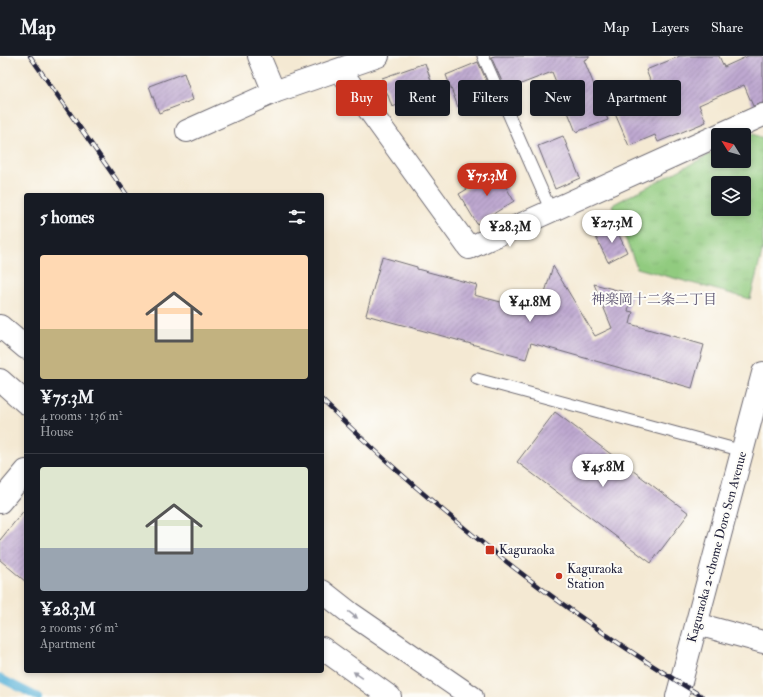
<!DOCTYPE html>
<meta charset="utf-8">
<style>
body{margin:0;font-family:"IM FELL Double Pica","Noto Serif JP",serif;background:#242831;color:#f1f3f6;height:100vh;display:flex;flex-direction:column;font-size:15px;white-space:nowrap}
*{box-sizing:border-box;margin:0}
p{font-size:13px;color:#9ea1a6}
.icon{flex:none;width:22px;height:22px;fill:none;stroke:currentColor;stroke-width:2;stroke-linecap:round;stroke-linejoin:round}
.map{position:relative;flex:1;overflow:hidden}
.details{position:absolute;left:24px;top:137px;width:300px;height:480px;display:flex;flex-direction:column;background:#171b24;border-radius:4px;box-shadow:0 2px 6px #0003}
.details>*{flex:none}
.banner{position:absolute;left:336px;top:24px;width:367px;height:36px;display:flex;gap:8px}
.needle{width:26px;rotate:307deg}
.buttons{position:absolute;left:711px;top:72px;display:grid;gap:8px}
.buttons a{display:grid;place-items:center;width:40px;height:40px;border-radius:4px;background:#171b24;box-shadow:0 2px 6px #0003;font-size:20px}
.price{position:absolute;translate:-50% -34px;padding:0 9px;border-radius:14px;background:#fff;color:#222;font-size:13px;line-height:26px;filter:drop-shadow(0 1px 2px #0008)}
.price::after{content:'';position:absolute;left:50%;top:24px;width:12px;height:9px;margin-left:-6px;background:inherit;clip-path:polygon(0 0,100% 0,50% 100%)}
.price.selected{background:#c8321e;color:#fff}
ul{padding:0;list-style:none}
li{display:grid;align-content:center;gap:8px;height:212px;padding:0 16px}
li+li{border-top:1px solid #363941}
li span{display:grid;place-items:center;height:124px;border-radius:4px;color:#555}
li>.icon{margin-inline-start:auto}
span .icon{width:72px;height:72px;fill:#fffc;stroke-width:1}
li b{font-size:17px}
h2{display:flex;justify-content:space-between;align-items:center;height:48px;padding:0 16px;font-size:17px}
.tag{padding:0 14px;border-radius:4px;background:#171b24;box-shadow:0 2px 6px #0003;font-size:14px;line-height:36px}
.tag.selected{background:#c8321e;color:#fff}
header{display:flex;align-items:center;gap:24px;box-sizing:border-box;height:56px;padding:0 20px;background:#171b24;border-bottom:1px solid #363941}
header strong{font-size:19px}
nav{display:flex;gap:22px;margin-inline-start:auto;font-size:14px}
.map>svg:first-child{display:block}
.park{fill:url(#park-tufts);stroke:#5a765d;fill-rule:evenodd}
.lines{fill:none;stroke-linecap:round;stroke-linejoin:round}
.stream{stroke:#5db4d9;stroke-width:8}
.building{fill:url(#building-hatch)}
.service-casing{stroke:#6c6870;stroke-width:13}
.minor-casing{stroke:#6c6870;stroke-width:24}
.trunk-casing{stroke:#6c6870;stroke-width:24}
.service{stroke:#fff;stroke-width:11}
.minor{stroke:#fff;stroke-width:22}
.trunk{stroke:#fff;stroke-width:22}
.rail-casing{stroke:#22223b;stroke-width:4.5}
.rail{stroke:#fdfcf7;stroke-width:3;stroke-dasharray:9;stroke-linecap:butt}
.oneway{fill:#9c9ca7}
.poi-dot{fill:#c8321e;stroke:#fdfcf7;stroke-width:1.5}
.labels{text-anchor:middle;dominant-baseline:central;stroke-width:4;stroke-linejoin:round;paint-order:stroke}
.street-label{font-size:13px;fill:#22223b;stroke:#fdfcf7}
.poi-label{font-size:13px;fill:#22223b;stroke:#fdfcf7;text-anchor:start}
.neighbourhood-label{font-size:14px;fill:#59516f;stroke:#fdfcf7}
</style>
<header>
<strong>Map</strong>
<nav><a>Map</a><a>Layers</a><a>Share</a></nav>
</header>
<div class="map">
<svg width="763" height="641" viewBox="0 0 763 641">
<defs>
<pattern id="park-tufts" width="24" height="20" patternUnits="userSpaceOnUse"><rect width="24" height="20" fill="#91cb7f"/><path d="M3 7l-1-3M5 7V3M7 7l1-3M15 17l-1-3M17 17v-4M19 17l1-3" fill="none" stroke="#7dae6f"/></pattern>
<pattern id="building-hatch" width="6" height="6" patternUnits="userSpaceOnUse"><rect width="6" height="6" fill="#bea8d0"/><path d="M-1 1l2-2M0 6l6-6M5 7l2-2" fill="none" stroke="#9a88aa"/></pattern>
</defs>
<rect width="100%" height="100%" fill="#fdfcf7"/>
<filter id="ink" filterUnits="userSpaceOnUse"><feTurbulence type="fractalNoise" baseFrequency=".025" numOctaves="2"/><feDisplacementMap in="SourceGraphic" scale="8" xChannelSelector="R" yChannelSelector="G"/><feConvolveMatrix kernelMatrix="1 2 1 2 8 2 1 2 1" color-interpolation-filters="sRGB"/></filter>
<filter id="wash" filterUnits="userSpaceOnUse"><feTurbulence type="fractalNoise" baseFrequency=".012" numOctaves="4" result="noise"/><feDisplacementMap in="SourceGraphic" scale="16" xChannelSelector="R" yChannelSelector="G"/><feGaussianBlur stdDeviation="0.9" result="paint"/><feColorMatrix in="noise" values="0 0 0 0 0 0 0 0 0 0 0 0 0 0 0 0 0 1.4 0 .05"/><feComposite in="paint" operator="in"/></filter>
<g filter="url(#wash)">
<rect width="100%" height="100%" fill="#f4e9d3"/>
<path class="park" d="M750 77 763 82V193L750 243 637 212 612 149 718 94V105H744V80ZM718 127H744V153H718Z"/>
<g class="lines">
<path class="stream" d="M0 622 38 641"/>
</g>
<g id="blocks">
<g class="building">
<path d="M495 0H589V2L584 4 608 64 576 76 552 16 508 33 507 31 505 32 491 1Z"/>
<path d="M680 0H719L724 11 748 0H763V47L753 50 744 29 699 49 706 66 658 86 655 79 629 90 610 46 651 27 646 14Z"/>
<path d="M478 6 492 37 458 51 446 19Z"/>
<path d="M425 7 435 36 392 51 382 22Z"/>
<path d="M184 17 193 44 159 57 149 30Z"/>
<path d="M563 80 580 122 555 133 538 90Z"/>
<path d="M497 115 514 145 477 168 459 138Z"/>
<path d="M615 171 627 196 608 206 596 181Z"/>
<path d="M382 201 417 211V213L477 229 474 239 539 256 553 210 595 280 612 272 594 228 632 238 628 255 633 256 630 268 704 289 692 332 531 287 526 303 366 259Z"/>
<path d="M555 356 689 457 651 507 517 406Z"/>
<path d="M26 452V526L0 504V484Z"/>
</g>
</g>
</g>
<g filter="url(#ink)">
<use href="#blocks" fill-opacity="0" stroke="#6c6870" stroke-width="1"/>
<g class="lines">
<defs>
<g id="service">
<path d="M483 0 551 155"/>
<path d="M477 323 743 395"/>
</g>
<g id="minor">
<path d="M259 0 274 36"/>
<path d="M340 14 469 192 763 59"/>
<path d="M187 75 274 36 378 0"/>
<path d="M0 446 26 415"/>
<path d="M697 568 763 586"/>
<path d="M677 641 763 317"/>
</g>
<g id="trunk">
<path d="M0 270 26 292"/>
<path d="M0 324 26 347"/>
<path d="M322 535 350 557 472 641"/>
<path d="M322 592 390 641"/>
</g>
</defs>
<use href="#service" class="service-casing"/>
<use href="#minor" class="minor-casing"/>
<use href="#trunk" class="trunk-casing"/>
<use href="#service" class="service"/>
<use href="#minor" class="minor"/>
<use href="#trunk" class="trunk"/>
<defs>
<g id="rail">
<path d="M30 0 127 139"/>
<path d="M322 344C437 457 565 558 703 641"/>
</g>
</defs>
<use href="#rail" class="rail-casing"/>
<use href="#rail" class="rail"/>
</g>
<defs><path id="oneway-solid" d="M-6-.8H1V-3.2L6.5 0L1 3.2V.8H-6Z"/></defs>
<g class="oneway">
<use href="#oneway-solid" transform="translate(353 559) rotate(36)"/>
<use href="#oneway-solid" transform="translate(358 619) rotate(-145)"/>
</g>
</g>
<g class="poi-dot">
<rect x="485" y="489" width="10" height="10" rx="2"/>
<circle cx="559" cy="520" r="4"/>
</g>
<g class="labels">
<g class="street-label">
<text transform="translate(717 491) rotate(-75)">Kaguraoka 2-chome Doro Sen Avenue</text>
</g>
<g class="poi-label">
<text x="499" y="494">Kaguraoka</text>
<text x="567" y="513">Kaguraoka<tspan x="567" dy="15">Station</tspan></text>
</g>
<g class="neighbourhood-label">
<text x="654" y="243">神楽岡十二条二丁目</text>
</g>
</g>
</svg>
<div class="buttons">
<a><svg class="needle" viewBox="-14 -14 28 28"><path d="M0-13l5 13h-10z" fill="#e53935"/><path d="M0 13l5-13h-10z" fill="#9ea1a6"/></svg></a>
<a><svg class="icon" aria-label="layers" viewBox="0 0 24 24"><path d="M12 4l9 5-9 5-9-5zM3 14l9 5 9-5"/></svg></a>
</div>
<b class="price selected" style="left:487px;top:141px">¥75.3M</b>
<b class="price" style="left:612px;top:188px">¥27.3M</b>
<b class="price" style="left:510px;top:192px">¥28.3M</b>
<b class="price" style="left:530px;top:267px">¥41.8M</b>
<b class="price" style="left:603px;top:432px">¥45.8M</b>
<div class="banner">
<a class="tag selected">Buy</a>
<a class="tag">Rent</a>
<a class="tag">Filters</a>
<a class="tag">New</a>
<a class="tag">Apartment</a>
</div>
<section class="details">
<h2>5 homes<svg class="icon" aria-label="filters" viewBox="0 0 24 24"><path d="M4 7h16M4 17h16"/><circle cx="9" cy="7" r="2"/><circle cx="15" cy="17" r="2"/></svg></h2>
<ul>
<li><span style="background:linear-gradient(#ffd9b3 60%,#c2b280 0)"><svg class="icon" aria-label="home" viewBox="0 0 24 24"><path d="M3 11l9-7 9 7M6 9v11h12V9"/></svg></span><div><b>¥75.3M</b><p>4 rooms · 136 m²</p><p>House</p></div></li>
<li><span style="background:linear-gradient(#dfe7d0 65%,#9aa5b1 0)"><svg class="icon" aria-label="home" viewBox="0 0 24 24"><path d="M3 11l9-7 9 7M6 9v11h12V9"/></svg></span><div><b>¥28.3M</b><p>2 rooms · 56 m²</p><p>Apartment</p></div></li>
</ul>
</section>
</div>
